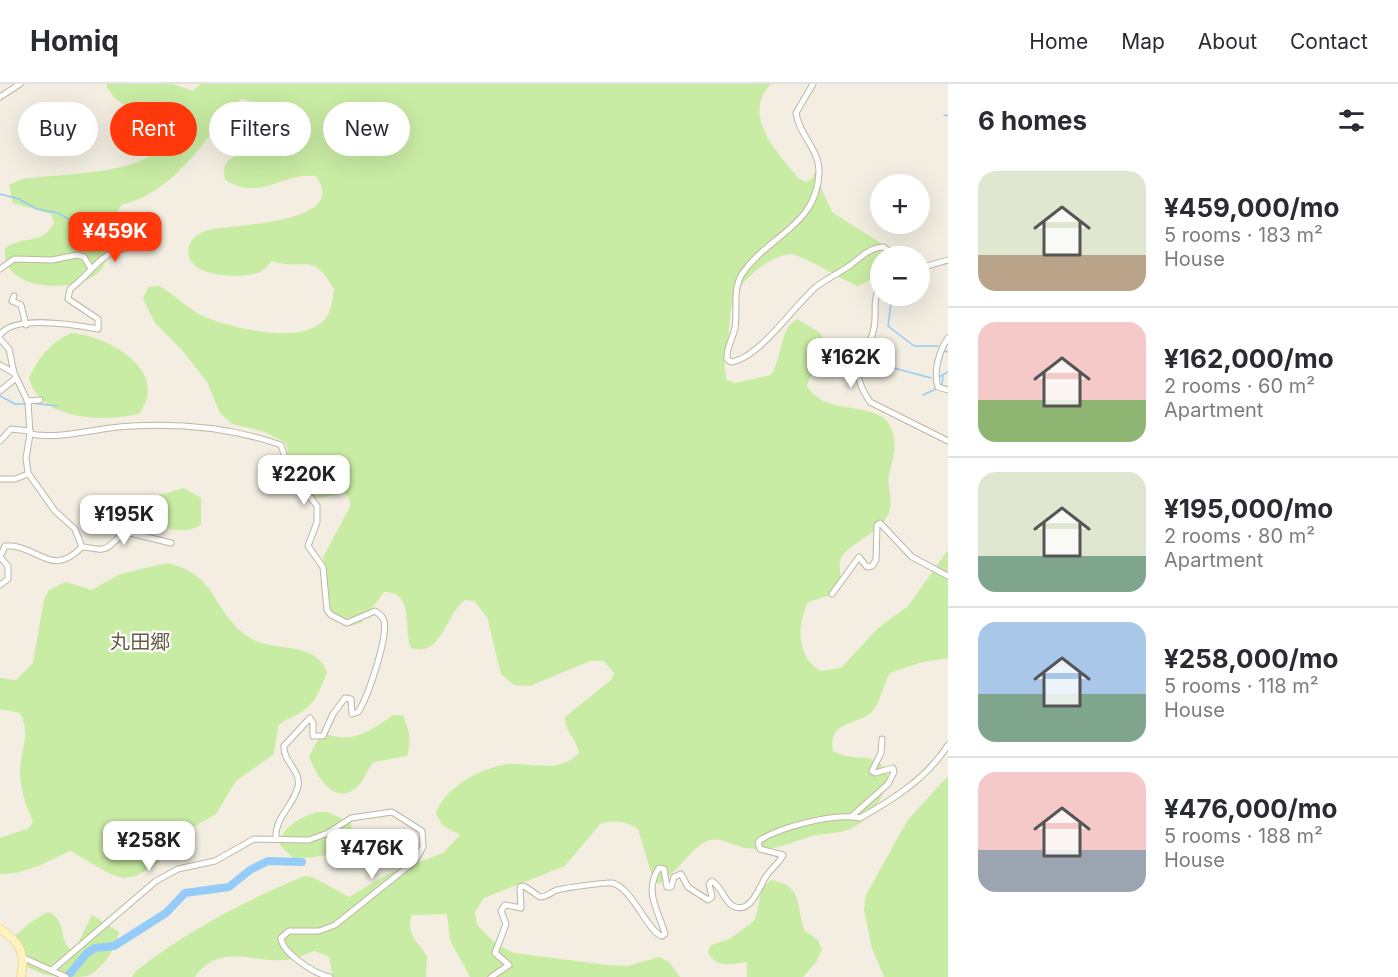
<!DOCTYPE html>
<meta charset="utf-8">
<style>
body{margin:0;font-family:Inter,"Noto Sans JP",sans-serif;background:#f7f7f7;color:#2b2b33;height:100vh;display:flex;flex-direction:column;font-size:22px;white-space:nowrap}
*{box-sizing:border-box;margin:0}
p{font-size:20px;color:#7c7c81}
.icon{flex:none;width:33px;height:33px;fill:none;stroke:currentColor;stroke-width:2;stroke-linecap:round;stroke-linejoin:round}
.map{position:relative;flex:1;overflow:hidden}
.details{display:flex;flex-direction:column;background:#fff;width:450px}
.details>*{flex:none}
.hud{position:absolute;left:18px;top:18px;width:570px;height:54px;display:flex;gap:12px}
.fabs{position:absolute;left:870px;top:90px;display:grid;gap:12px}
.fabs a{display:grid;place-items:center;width:60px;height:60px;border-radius:50%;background:#fff;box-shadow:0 6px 24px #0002;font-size:30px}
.price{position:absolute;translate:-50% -51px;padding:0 14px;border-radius:12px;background:#fff;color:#222;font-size:20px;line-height:39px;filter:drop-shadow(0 2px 3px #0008)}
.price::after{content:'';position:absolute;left:50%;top:36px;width:18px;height:14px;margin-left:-9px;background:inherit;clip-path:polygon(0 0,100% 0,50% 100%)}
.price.on{background:#ff390b;color:#fff}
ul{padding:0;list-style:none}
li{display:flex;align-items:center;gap:18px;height:150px;padding:0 30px}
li+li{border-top:2px solid #e1e1e2}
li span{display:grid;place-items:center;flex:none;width:168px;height:120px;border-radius:18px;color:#555}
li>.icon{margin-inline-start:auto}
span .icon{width:72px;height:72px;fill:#fffc;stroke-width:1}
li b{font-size:26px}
h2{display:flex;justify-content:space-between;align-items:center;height:72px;padding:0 30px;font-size:26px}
.chip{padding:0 21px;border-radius:27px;background:#fff;box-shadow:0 6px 24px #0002;font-size:21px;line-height:54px}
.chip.on{background:#ff390b;color:#fff}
header{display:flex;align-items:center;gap:36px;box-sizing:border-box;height:84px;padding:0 30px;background:#fff;border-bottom:2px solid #e1e1e2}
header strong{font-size:28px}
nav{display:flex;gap:33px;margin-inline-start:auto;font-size:21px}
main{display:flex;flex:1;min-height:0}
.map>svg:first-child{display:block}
.green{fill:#c9eca4}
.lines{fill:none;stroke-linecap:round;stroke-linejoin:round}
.stream{stroke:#94cbf8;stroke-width:1.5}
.river{stroke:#94cbf8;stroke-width:8}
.street-casing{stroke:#beb6a3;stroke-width:7}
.secondary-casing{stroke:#d8c78a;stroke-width:9}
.street{stroke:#fff;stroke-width:5}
.secondary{stroke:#fff2be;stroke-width:8}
.labels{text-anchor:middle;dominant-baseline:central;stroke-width:4.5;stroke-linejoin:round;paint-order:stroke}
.quarter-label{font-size:20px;fill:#685c47;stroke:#fff}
</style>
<header>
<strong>Homiq</strong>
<nav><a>Home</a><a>Map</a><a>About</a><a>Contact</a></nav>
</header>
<main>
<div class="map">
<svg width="948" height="893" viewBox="0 0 948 893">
<rect width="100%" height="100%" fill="#f3eee1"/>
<g class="green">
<path d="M106 0H173L193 7 200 0H771C740 31 779 71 799 95L806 98 813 94 814 88 832 128 882 160 885 170 880 172C880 189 872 198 857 202 845 197 798 169 791 170 769 172 738 197 733 218 729 230 730 243 728 255 726 269 722 281 727 296L735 299 771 291C783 272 779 246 797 235L820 249 828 263C822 277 811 287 807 302 825 333 878 316 890 342 899 360 893 373 889 391 887 405 894 417 888 431 879 451 842 462 840 478 839 485 841 494 842 501L834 510 808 518C797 542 796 571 820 587L841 584 878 544 908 522 948 466V574L922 578 890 589C883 600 881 618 872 628 859 641 827 636 833 667 857 681 878 663 889 694 883 715 867 741 844 747 834 750 823 749 812 752 787 760 773 768 746 764 735 762 721 753 710 756 695 759 676 790 659 800L653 795 638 745C625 737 616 736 601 739L565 782 484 814 475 828 477 841 495 859 514 869 607 881 627 882 660 873 669 878 680 893H470L450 856 447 830 412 831C405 849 418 858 427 872L426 893H333L329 873 315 867C308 869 300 873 293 875 257 882 221 856 195 893H132L136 887C188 846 243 818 304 792L312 793 349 813 388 790 443 769 460 751 442 741 436 729C444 704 478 686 503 681 529 676 557 692 579 669 577 655 564 647 565 633L611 596 614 589 604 577H590L530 602 514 601 501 590 487 533 474 517 465 516C445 530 442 574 411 564 403 545 415 507 384 508L361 539 349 542 331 533 323 473 350 423 349 414 345 409C281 423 297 408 286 359L265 348 232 340 220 329 207 298 181 265 155 239 143 215 148 203 159 202C174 210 186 223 201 231 228 244 308 264 327 232 332 224 333 213 334 205 311 166 306 188 272 177 268 181 264 187 258 189 240 195 181 194 189 162 191 155 199 149 205 147 225 140 352 142 316 92 280 88 262 118 225 96 219 68 245 72 263 63 269 59 273 49 276 43 272 24 259 19 242 15L232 22C202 61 172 109 121 121 109 141 115 168 101 186 83 209 0 211 5 164 24 151 43 161 54 139L51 130 13 119 9 101 22 95C52 91 128 89 149 72 157 66 165 49 166 40 147 30 113 23 106 0Z"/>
<path d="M71 249C109 252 171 287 139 330 104 338 40 337 29 294 38 274 50 259 71 249Z"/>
<path d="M184 404 201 414V441C182 452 155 446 146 424L153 413Z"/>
<path d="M167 479C219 491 211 526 247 552 272 570 314 555 327 588 321 604 315 622 298 630 290 635 285 635 278 642L274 670 236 697 216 730 195 742 157 780 136 792 124 794 110 790 70 767C49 777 24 791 0 790V754L29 744 33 737C25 720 20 704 20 686 21 662 31 653 20 629L0 625V594L16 596 33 579 44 515 49 506 66 498 92 506 120 490Z"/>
<path d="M393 631H403C409 646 412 656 407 672L374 678C367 685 365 695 358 702 335 725 315 690 309 672L318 656 327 650C353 660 372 646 393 631Z"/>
<path d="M948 692V893H884L872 864 864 826 866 811 907 737Z"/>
<path d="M317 728H328L351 739C355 772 316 774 293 774L280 761C280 743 302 733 317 728Z"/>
<path d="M771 796C805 801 795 825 805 847L817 855 822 865 816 878 803 893H747V878C731 880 714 885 708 867L711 861 730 855 755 836 762 804Z"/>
<path d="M48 828C67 835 58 855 71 866L77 861 92 831 119 848C115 866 104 884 87 892 83 893 75 893 69 893 42 893 13 885 15 852L32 837Z"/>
</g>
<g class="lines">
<g class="stream">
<path d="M944 31 948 32"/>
<path d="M0 110 19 115 37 125 58 129 84 144 96 157"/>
<path d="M892 212 888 242 914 262H938"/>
<path d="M945 267 948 268"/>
<path d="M875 279 931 294"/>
<path d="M939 293 948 288"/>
<path d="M942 301 943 292"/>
<path d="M923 311 936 305"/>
<path d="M0 312 15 320H26"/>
<path d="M31 319 57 322"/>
</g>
<path class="river" d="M67 893 87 869 95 864 114 862 166 829 185 809 229 803 250 786 268 777 302 778"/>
<defs>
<g id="street">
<path d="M813 0 796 29C799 51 819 65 819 87 818 142 767 152 742 190 732 207 738 226 735 244 733 254 726 264 727 275L731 278C760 274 795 220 817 202 828 194 841 188 852 180 862 172 871 163 884 163L894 172"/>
<path d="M0 13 20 0"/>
<path d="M920 184 948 176"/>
<path d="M0 185 14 175 52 176 77 171 84 173 90 183"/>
<path d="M880 203C872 216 877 229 874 244 868 276 844 279 870 318L948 357"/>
<path d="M14 212 12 217 21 221 26 241"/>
<path d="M0 251C14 230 76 241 98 245V235L68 215 70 205C97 185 97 168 135 162"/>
<path d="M948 254C939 267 933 288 938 303L948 306"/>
<path d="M0 255 9 265 14 289 28 318 30 350 26 374 28 389 55 427 75 445 82 463"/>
<path d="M0 281 14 289"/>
<path d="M0 307 16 294"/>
<path d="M27 317 40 316"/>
<path d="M30 350C64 356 98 343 131 342 182 339 233 344 281 361L289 386 317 422V438L308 462 323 483 327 526 331 531 347 539 375 527C379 530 383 532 384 537 388 554 368 613 358 628L352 630 351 615 345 614 333 630 323 652H313V639L310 634 284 662C283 678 301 686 298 702 294 722 274 733 276 755"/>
<path d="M0 357 11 345 30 347"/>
<path d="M0 395H15L28 390"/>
<path d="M0 473 5 462H13C43 467 53 492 82 463 89 463 96 466 102 465 110 465 118 452 126 448L171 459"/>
<path d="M0 473 8 482V495L0 501"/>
<path d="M832 510 859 473 867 483 872 482 876 476 877 441 880 439 912 473 948 492"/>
<path d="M853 731 888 700 894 688 893 684 875 689 872 687 881 669 882 655"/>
<path d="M24 874 66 893"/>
<path d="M52 886 156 797 178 785 215 777 254 755 309 756 328 749 351 734 392 728 422 747 423 763 415 777 335 841 319 847H289L281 854C282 869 315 890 330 893"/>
<path d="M491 893 509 881 495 869 506 840 501 827 505 821 521 824 520 803 524 802 540 813C547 813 551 808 557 806 565 804 606 798 612 799 632 803 649 850 662 852L665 850C659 827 643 808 659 784L664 785 667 803H671L674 793 681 790 688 803 708 816 712 813 709 800 712 797C722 803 724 817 733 822 750 831 759 804 765 794 770 785 779 780 783 771L760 765 758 759 760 756C783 742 835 729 860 734 894 715 927 694 948 661"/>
</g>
<path id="secondary" d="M0 845C20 857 26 870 21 893"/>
</defs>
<use href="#street" class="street-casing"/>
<use href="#secondary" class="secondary-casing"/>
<use href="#street" class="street"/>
<use href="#secondary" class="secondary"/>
</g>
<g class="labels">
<g class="quarter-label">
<text x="140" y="558">丸田郷</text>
</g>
</g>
</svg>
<div class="fabs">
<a>+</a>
<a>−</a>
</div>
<b class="price on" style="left:115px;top:179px">¥459K</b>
<b class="price" style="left:851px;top:305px">¥162K</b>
<b class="price" style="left:304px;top:422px">¥220K</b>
<b class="price" style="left:124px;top:462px">¥195K</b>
<b class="price" style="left:149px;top:788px">¥258K</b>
<b class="price" style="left:372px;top:796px">¥476K</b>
<div class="hud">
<a class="chip">Buy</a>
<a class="chip on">Rent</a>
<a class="chip">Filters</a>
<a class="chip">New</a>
</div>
</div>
<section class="details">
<h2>6 homes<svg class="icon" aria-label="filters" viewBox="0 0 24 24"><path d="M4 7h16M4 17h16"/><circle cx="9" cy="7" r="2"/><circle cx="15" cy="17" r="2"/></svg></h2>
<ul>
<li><span style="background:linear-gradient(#dfe7d0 70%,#b9a48a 0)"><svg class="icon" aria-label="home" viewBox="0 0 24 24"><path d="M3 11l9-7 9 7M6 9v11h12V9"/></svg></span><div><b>¥459,000/mo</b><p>5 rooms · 183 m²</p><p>House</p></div></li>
<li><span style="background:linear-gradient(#f6c9c9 65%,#8fb573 0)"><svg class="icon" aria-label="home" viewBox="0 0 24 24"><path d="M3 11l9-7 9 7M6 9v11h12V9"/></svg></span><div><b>¥162,000/mo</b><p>2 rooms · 60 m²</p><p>Apartment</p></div></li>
<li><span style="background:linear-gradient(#dfe7d0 70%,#7fa58c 0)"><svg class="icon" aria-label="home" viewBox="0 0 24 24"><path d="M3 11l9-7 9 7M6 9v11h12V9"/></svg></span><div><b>¥195,000/mo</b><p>2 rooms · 80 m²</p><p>Apartment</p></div></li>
<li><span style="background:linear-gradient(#a9c7e8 60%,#7fa58c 0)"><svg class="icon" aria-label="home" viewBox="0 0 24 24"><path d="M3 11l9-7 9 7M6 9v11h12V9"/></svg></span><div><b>¥258,000/mo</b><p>5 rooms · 118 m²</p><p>House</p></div></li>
<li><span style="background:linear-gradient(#f6c9c9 65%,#9aa5b1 0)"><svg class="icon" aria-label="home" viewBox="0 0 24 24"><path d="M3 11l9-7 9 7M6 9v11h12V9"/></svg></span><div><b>¥476,000/mo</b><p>5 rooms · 188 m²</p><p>House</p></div></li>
</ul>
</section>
</main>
